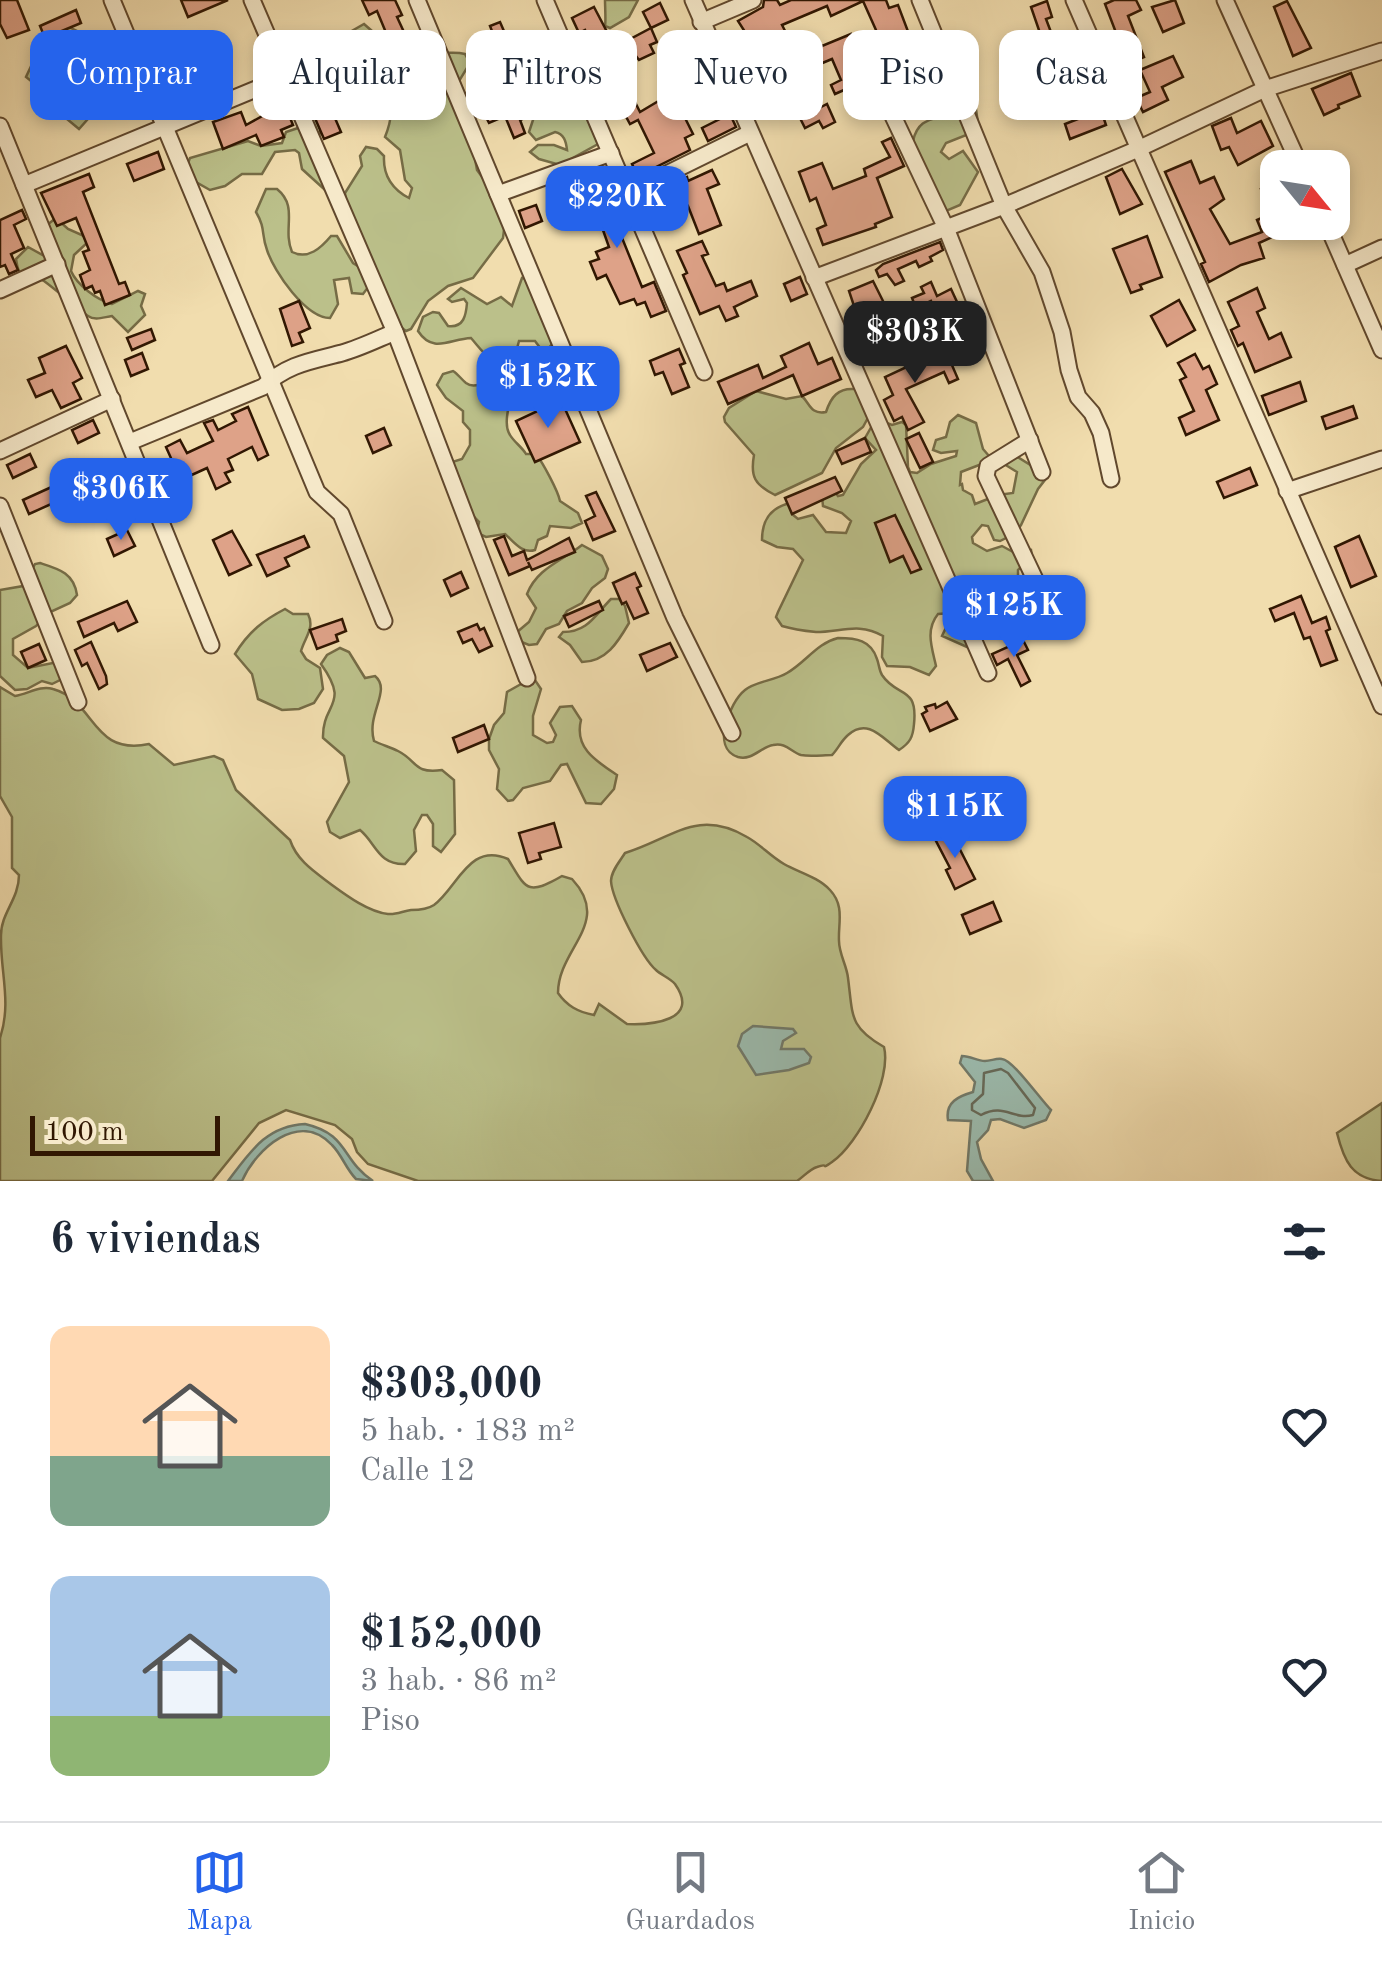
<!DOCTYPE html>
<html lang="es">
<meta charset="utf-8">
<style>
body{margin:0;font-family:"Old Standard TT",serif;background:#f2f2f3;color:#1f2937;height:100vh;display:flex;flex-direction:column;font-size:38px;white-space:nowrap}
*{box-sizing:border-box;margin:0}
p{font-size:32px;color:#747a83}
.icon{flex:none;width:55px;height:55px;fill:none;stroke:currentColor;stroke-width:2;stroke-linecap:round;stroke-linejoin:round}
.map{position:relative;height:1181px;overflow:hidden}
.details{display:flex;flex-direction:column;background:#fff;flex:1}
.details>*{flex:none}
.banner{position:absolute;left:30px;top:30px;width:1322px;height:90px;display:flex;gap:20px}
.needle{width:65px;rotate:120deg}
.controls{position:absolute;left:1260px;top:150px;display:grid;gap:20px}
.controls a{display:grid;place-items:center;width:90px;height:90px;border-radius:20px;background:#fff;box-shadow:0 5px 15px #0003;font-size:50px}
.scale{position:absolute;left:30px;bottom:25px;width:190px;box-sizing:border-box;padding-left:10px;border:5px solid #311702;border-top:0;font-size:28px;line-height:35px;white-space:nowrap;color:#311702;-webkit-text-stroke:8px #f6e9ca;paint-order:stroke}
.price{position:absolute;translate:-50% -85px;padding:0 22px;border-radius:20px;background:#2563eb;color:#fff;font-size:32px;line-height:65px;filter:drop-shadow(0 2px 5px #0008)}
.price::after{content:'';position:absolute;left:50%;top:60px;width:30px;height:22px;margin-left:-15px;background:inherit;clip-path:polygon(0 0,100% 0,50% 100%)}
.price.selected{background:#222;color:#fff}
ul{padding:0;list-style:none}
li{display:flex;align-items:center;gap:30px;height:250px;padding:0 50px}
li span{display:grid;place-items:center;flex:none;width:280px;height:200px;border-radius:20px;color:#555}
li>.icon{margin-inline-start:auto}
span .icon{width:120px;height:120px;fill:#fffc;stroke-width:1}
li b{font-size:42px}
h2{display:flex;justify-content:space-between;align-items:center;height:120px;padding:0 50px;font-size:42px}
.tag{padding:0 35px;border-radius:20px;background:#fff;box-shadow:0 5px 15px #0003;font-size:35px;line-height:90px}
.tag.selected{background:#2563eb;color:#fff}
.tab-bar{display:flex;justify-content:space-around;align-items:center;height:140px;border-top:2px solid #e0e1e3;background:#fff;font-size:28px;color:#747a83}
.tab-bar a{display:grid;justify-items:center;gap:5px}
.tab-bar .selected{color:#2563eb}
.map>svg:first-child{display:block}
.green{fill:#bbc08a;stroke:#766c46;stroke-width:2.5}
.water{fill:#9bbbae;stroke:#717969;stroke-width:2.5}
.lines{fill:none;stroke-linecap:round;stroke-linejoin:round}
.shore{stroke:#666958;stroke-width:2.5}
.building{fill:#dea288;stroke:#311702;stroke-width:2.5}
.minor-casing{stroke:#61482d;stroke-width:19}
.minor{stroke:#f6e9ca;stroke-width:15}
</style>
<div class="map">
<svg width="1382" height="1181" viewBox="0 0 1382 1181">
<rect width="100%" height="100%" fill="#f1ddae"/>
<filter id="stains"><feTurbulence type="fractalNoise" baseFrequency=".002" numOctaves="4"/><feColorMatrix values="0 0 0 0 .2 0 0 0 0 .09 0 0 0 0 .02 0 0 0 .5 -.17"/></filter>
<radialGradient id="worn" r=".72"><stop offset=".6" stop-color="#630" stop-opacity="0"/><stop offset="1" stop-color="#630" stop-opacity=".3"/></radialGradient>
<g class="green">
<path d="M605 0H638L629 17 610 28 605 26C606 22 605 6 605 0Z"/>
<path d="M364 24 380 38 377 55 386 61 406 58 425 49C440 57 450 50 465 54L470 63 459 81 472 110 468 119 477 170 493 192 505 222 503 238 473 278 448 286 428 301 411 329 406 331 398 325 346 203 345 193 362 166 360 156 366 147 377 149 384 156C383 175 392 189 409 198L412 188 405 180 400 150 385 137C405 87 368 102 342 89L348 69 328 54 329 44Z"/>
<path d="M67 26 79 32 70 46 75 52 95 38 119 32 127 56 124 64C105 68 90 69 84 91L94 112 79 129 67 119 59 94H51L42 103 34 100 36 85 26 77 34 60 42 66 47 64 39 45 51 43Z"/>
<path d="M905 66 915 69 906 87 937 94V107L922 113 918 110 910 115 905 114 900 123 890 125 881 112 896 89 900 69Z"/>
<path d="M310 87 320 92 327 106 318 140 328 185 324 189 302 169 299 153 295 150 275 152 262 174H242L225 186 210 190 196 182 188 163 190 158 248 141 261 146 282 143 286 132 301 127V93Z"/>
<path d="M973 89 979 130 946 143 941 152 949 159 963 151 978 172 960 205 946 211 913 141C918 119 931 120 948 114L952 99Z"/>
<path d="M534 98 547 109 566 115 571 112 572 102 581 98 597 131 598 144 560 165 539 159 530 152 538 145H554L567 150C566 141 564 134 555 132L536 140 529 132 535 114 528 106Z"/>
<path d="M266 189H277C299 207 282 228 292 252 308 260 321 248 331 236H337L353 263 366 271 369 286 363 294 352 293 349 278 334 280 338 304 330 318C306 318 274 272 267 250 261 234 266 229 256 212Z"/>
<path d="M56 218 68 229 84 236 87 243 74 255 71 271C77 285 97 300 112 304L138 291 145 294 141 306 145 315 128 332 112 316C104 317 95 321 88 316 74 306 59 292 44 281 38 277 27 279 21 274 17 270 17 264 16 259L28 247 48 258 57 248 56 243 48 239 47 225Z"/>
<path d="M522 278 527 279 539 313 555 341 544 353 535 341H519L515 356C491 368 485 354 471 338 450 339 433 354 418 331L423 317 433 312 439 313 448 326C464 328 466 315 467 303L464 299 452 302 448 299 461 288 487 304 501 297 512 306Z"/>
<path d="M502 366 516 373C516 389 500 420 510 435 514 442 522 447 526 454H536C543 463 558 491 560 501L578 513 582 523 571 528 550 526 547 536 538 540 535 550C522 554 514 542 505 534L486 537 477 533 479 522 460 502 449 463 462 459 470 445V430L463 422V411L446 398 437 385 443 374 453 371C458 374 461 379 466 383 478 392 495 374 502 366Z"/>
<path d="M854 389 863 395 870 414 863 427 836 448 822 473 775 495C755 485 750 477 754 455L725 422 724 417 729 408 756 391 786 399 802 396C810 404 811 415 826 412 831 397 838 388 854 389Z"/>
<path d="M958 415 976 423 983 449 989 456 987 462 961 472 960 485 962 484 963 490 972 495 975 504 998 495 1013 493 1017 472 1004 464 1016 456 1048 476 1038 489 1021 525 1014 534 1000 541 994 540 988 526 982 525 972 537 973 543 987 551 1002 546 1015 553 1031 550 1032 556 1018 570V586L1007 597 1001 612 991 616 976 604 967 610 972 643 967 647 942 636 953 613 938 614C925 630 932 648 936 666L929 675 910 667 887 666 882 657 883 636C859 622 841 632 816 632 806 631 792 629 782 626L776 617 778 612 803 560 793 549 777 547 762 540C762 519 771 507 791 503L792 514 798 519 813 515 826 532 846 533 851 521 842 513 823 506 822 496 835 492 838 496 843 495 861 464 876 450 865 438 873 424 882 421 892 425 902 422 906 425 908 467 910 472 917 473 931 464 956 456 957 451 941 453 933 450 936 440 946 437 950 422Z"/>
<path d="M582 545 602 556 608 569 605 578 592 588 582 603 567 611 559 624 546 629 537 644 529 645 519 641 516 633 529 622 536 608 527 594C537 568 562 561 582 545Z"/>
<path d="M40 563C59 569 74 573 77 595L70 603 48 613 36 626 13 639V655L28 668 58 662 62 679 52 684 42 681 27 689 15 690 0 676V590L23 586 35 564Z"/>
<path d="M611 599H619L625 606 629 623C618 642 606 662 582 662L570 645 559 637 563 632C588 632 595 615 611 599Z"/>
<path d="M285 609 293 614H308C315 628 305 637 301 651L306 659 320 668 323 689 314 703 299 709 282 710 258 699 252 674 235 654C249 631 264 620 285 609Z"/>
<path d="M838 638C856 638 871 640 877 659 879 664 879 670 882 675 897 698 918 685 914 724 913 737 910 743 899 750 883 739 868 717 848 735 841 741 838 749 832 755 823 755 810 757 801 755 791 752 786 742 773 745 761 747 752 761 738 757 710 748 730 702 745 690 756 681 774 681 787 673 806 662 817 643 838 638Z"/>
<path d="M340 648 349 652 365 678 375 676C392 690 366 714 374 741 382 745 390 747 398 751 418 761 413 774 442 770L454 780 455 834 441 852 433 846V824L427 815H422L414 830 416 851 405 864C378 865 376 843 360 830L340 838 330 832 327 822 349 782 344 756 323 738C322 702 351 706 321 664L327 655Z"/>
<path d="M530 679 535 680 541 689 533 716V735L547 743 553 742 556 735 550 723 560 707 572 706 581 720C574 748 596 761 617 775L614 789 601 804 586 803 567 764 561 765 550 781 523 788 513 800 508 801 497 789 499 769 489 750V739L494 725 504 713 507 692Z"/>
<path d="M0 687 15 696C28 694 40 685 53 689 96 701 91 756 149 744L174 765 214 756 223 760 236 790 290 840C297 861 315 872 332 885 347 896 369 912 388 914 396 915 403 911 411 910 418 910 428 909 434 905 458 887 469 842 508 859 526 888 526 897 562 876L572 879C613 923 558 948 558 993 567 1006 578 1012 594 1015L599 1004 627 1024C651 1025 701 1021 675 984 670 978 661 975 656 970 642 958 612 899 611 881 611 871 620 861 625 853 673 838 697 808 747 837 760 844 770 856 784 864 798 872 818 877 830 890 845 906 838 923 839 941 839 954 847 966 848 978 853 1016 849 1027 884 1047 892 1079 858 1144 832 1162 819 1171 831 1162 817 1167 810 1169 803 1177 797 1181H418L368 1164 357 1152 352 1139 335 1125 286 1110 259 1123 212 1181H0V1038C12 1002 0 972 1 935 1 913 19 899 19 875L12 868V817L0 796Z"/>
<path d="M1382 1103V1181C1352 1179 1344 1161 1337 1133Z"/>
</g>
<g class="water">
<path d="M753 1026 793 1029 796 1033 783 1041 781 1049H804L811 1057 809 1063 789 1070 756 1075 738 1046 742 1034Z"/>
<path d="M962 1056C971 1056 977 1061 985 1061 991 1061 996 1058 1002 1059 1013 1060 1040 1099 1051 1110L1046 1120 1024 1128 1000 1119 991 1120 988 1130 977 1142 981 1159 993 1181H973L967 1171 971 1121 948 1120C945 1102 959 1096 973 1092L975 1082 960 1063Z"/>
<path d="M305 1124C349 1134 341 1160 373 1181L356 1179C346 1169 342 1155 332 1145 299 1110 256 1149 242 1181H228C250 1152 266 1126 305 1124Z"/>
</g>
<g class="lines">
<path class="shore" d="M1001 1069 1008 1073 1035 1108 1033 1115C1013 1120 1004 1103 981 1115L972 1110V1104L983 1094 984 1073Z"/>
</g>
<g class="building">
<path d="M0 0H17L29 30 7 38 0 24Z"/>
<path d="M181 0H228L188 17Z"/>
<path d="M362 0H395L402 15 397 17 409 43 387 53 380 38 387 35 377 11 369 15Z"/>
<path d="M764 0H777L780 5 791 0H886L889 8 898 5 912 42 881 55 875 42 880 39 863 1 831 16 827 6 782 25 798 56 851 34 857 48 851 51 873 99 861 104 853 86 835 94 831 85 841 80 832 59 808 69 814 81 802 87 791 66 772 76 783 97 761 108 749 88 742 67 761 57 738 21 763 7Z"/>
<path d="M1114 0H1136L1141 10 1128 16 1144 57 1128 64 1105 4Z"/>
<path d="M1175 0 1184 23 1163 32 1152 7Z"/>
<path d="M1047 1 1052 17 1046 19 1057 48 1027 59 1020 40 1040 33 1031 7Z"/>
<path d="M1287 1 1311 48 1293 56 1274 7Z"/>
<path d="M660 3 668 20 651 28 643 12Z"/>
<path d="M594 7 615 47 651 28 657 42 650 45 654 53 639 60 636 56 601 74 593 58 598 56 585 30 579 33 572 18Z"/>
<path d="M76 10 81 23 45 38 40 26Z"/>
<path d="M500 22 507 38 517 33 532 62 550 53 567 99 548 108 528 63 502 75 492 52 499 49 490 26Z"/>
<path d="M341 53 348 70 303 90 296 73Z"/>
<path d="M1173 56 1183 77 1162 87 1168 100 1143 112 1136 98 1150 92 1140 70Z"/>
<path d="M1351 73 1360 96 1338 105 1339 108 1324 115 1312 89Z"/>
<path d="M1063 74 1068 88 1047 96 1042 82Z"/>
<path d="M629 90 640 112 677 90 685 106 680 108 693 134 685 138 690 150 638 176 632 164 654 153 638 120 630 124 623 111 619 114 612 99Z"/>
<path d="M520 93 529 116 520 120 525 133 514 138 505 116 489 123 482 109Z"/>
<path d="M328 102 341 132 324 139 311 109Z"/>
<path d="M827 104 835 122 823 128 819 121 805 128 800 118Z"/>
<path d="M277 108 279 111 286 108 293 125 281 130 284 137 261 146 256 135 223 149 213 122 241 112 246 125Z"/>
<path d="M1101 110 1106 125 1070 139 1065 124Z"/>
<path d="M730 114 736 127 708 141 702 128Z"/>
<path d="M1231 118 1237 133 1261 121 1273 146 1238 165 1229 147 1221 150 1212 126Z"/>
<path d="M891 138 904 166 877 178 892 217 875 224 876 227 823 245 817 229 826 225 816 198 810 201 799 172 822 163 833 189 866 176 864 169 890 157 882 142Z"/>
<path d="M158 152 164 169 134 181 127 164Z"/>
<path d="M1191 161 1200 183 1214 177 1224 199 1210 209 1230 244 1262 232 1257 220 1271 214 1261 189 1278 183V222H1305L1259 243 1264 258 1241 265 1209 282 1201 264 1205 262 1165 172Z"/>
<path d="M1122 169 1142 204 1120 214 1106 177Z"/>
<path d="M712 170 719 184 707 189 721 225 699 234 688 206 666 216 659 202 646 208 642 199 687 177 688 181Z"/>
<path d="M89 174 94 187 83 192 119 284 125 282 130 295 105 305 100 291 95 293 92 286 85 289 80 275 90 270 83 252 89 250 76 218 57 226 41 193Z"/>
<path d="M600 174 602 179 607 177 610 186 606 188V194L616 219 624 216 628 226 621 228 620 233 642 287 654 282 666 311 651 317 645 302 637 305 634 299 620 304 606 275 597 279 590 262 599 259 596 252 609 247 592 199 582 203 575 184Z"/>
<path d="M536 205 542 221 525 228 519 211Z"/>
<path d="M22 210 26 219 14 225 24 248 11 254 18 270 9 274 5 265 0 267V220Z"/>
<path d="M1147 236 1162 277 1140 285 1142 289 1131 293 1113 249Z"/>
<path d="M702 241 708 254 702 256 716 286 724 283 727 291 751 281 757 296 734 307 738 316 726 321 719 306 700 314 683 275 687 273 677 251Z"/>
<path d="M940 242 943 250 930 257 932 261 919 267 916 261 898 269 904 281 895 285 887 274 879 277 876 270 883 264Z"/>
<path d="M800 277 807 294 791 301 784 284Z"/>
<path d="M873 281 893 321 881 326 887 340 874 346 868 332 863 333 849 291Z"/>
<path d="M931 282 937 296 951 289 964 317 968 315 979 342 957 353 941 313 937 314 931 301 916 308 912 298 924 293 921 287Z"/>
<path d="M1257 288 1265 308 1257 312 1269 339 1281 333 1291 357 1255 372 1243 343 1238 346 1231 330 1239 326 1228 302Z"/>
<path d="M1179 300 1195 330 1167 346 1151 316Z"/>
<path d="M299 301 310 328 299 333 303 342 292 346 280 309Z"/>
<path d="M151 329 155 340 132 350 127 338Z"/>
<path d="M809 343 818 364 832 358 841 379 802 396 793 375 728 404 718 382 758 365 763 378 786 367 781 356Z"/>
<path d="M66 346 82 378 73 383 81 399 61 408 52 390 36 397 28 380 45 373 39 358Z"/>
<path d="M679 349 685 363 680 365 689 387 672 394 663 372 655 375 650 361Z"/>
<path d="M945 349 958 379 949 383 944 372 906 389 924 422 908 430 902 417 894 421 884 400 893 395 885 377Z"/>
<path d="M142 353 148 369 131 376 125 360Z"/>
<path d="M1195 354 1203 369 1209 366 1217 384 1206 390 1219 420 1186 435 1179 418 1194 411 1180 380 1186 377 1178 363Z"/>
<path d="M1300 382 1306 401 1269 415 1262 396Z"/>
<path d="M561 400 580 442 535 462 516 421Z"/>
<path d="M1353 406 1357 418 1326 429 1322 417Z"/>
<path d="M248 407 268 455 258 460 252 447 228 459 233 470 225 473 230 482 216 489 207 468 174 483 168 470 175 467 166 447 180 440 187 453 213 441 204 423 213 420 218 430 236 421 232 414Z"/>
<path d="M93 420 99 433 78 443 72 430Z"/>
<path d="M384 428 391 445 373 453 366 436Z"/>
<path d="M919 433 933 462 920 468 906 439Z"/>
<path d="M865 438 871 452 842 464 836 451Z"/>
<path d="M30 454 36 467 13 478 7 465Z"/>
<path d="M1250 468 1257 485 1224 498 1217 482Z"/>
<path d="M835 477 842 491 792 514 785 498Z"/>
<path d="M67 480 77 501 63 507 60 500 29 514 23 500Z"/>
<path d="M596 492 615 531 593 540 585 521 595 516 586 496Z"/>
<path d="M895 515 921 569 911 573 903 556 890 562 875 523Z"/>
<path d="M127 530 135 546 114 556 107 539Z"/>
<path d="M232 531 251 565 229 575 213 540Z"/>
<path d="M304 536 309 547 285 558 289 566 267 576 257 555Z"/>
<path d="M504 536 512 556 524 551 527 560 569 538 575 552 532 570 528 562 530 566 509 575 494 540Z"/>
<path d="M1359 536 1376 576 1351 587 1335 547Z"/>
<path d="M461 572 468 588 451 596 444 580Z"/>
<path d="M635 573 641 586 637 588 648 613 634 619 626 602 622 604 613 583Z"/>
<path d="M1301 596 1312 623 1326 617 1330 629 1326 631 1337 660 1321 666 1310 637 1304 639 1294 613 1275 621 1270 609Z"/>
<path d="M127 601 137 622 118 631 114 623 84 637 78 622Z"/>
<path d="M599 601 603 610 569 627 564 616Z"/>
<path d="M342 619 346 631 336 635 338 641 317 649 310 630Z"/>
<path d="M477 624 480 630 484 628 492 646 479 652 472 639 463 643 458 632Z"/>
<path d="M1023 640 1028 650 1017 655 1030 681 1021 686 1008 659 997 665 992 654Z"/>
<path d="M91 642 106 676 107 684 99 689 87 663 82 666 75 650Z"/>
<path d="M670 643 677 657 647 671 640 655Z"/>
<path d="M39 644 46 660 28 668 21 652Z"/>
<path d="M947 702 957 719 930 731 922 714 927 711 925 707 935 704 936 708Z"/>
<path d="M484 725 489 739 458 752 453 738Z"/>
<path d="M554 823 561 847 539 853 541 859 528 863 519 833Z"/>
<path d="M951 832 975 879 955 889 946 870 950 868 935 839Z"/>
<path d="M993 902 1001 921 970 934 962 915Z"/>
</g>
<g class="lines">
<defs>
<g id="minor">
<path d="M112 0 317 492 341 514 384 621"/>
<path d="M252 0 395 332 527 678"/>
<path d="M417 0 675 618 732 733"/>
<path d="M545 0 704 372"/>
<path d="M693 0 988 673"/>
<path d="M920 0 1004 206 1042 272 1062 332 1069 370 1078 397 1092 413 1101 433 1111 479"/>
<path d="M1074 0 1382 706"/>
<path d="M1225 0 1301 168"/>
<path d="M701 22 753 0"/>
<path d="M874 76 946 228 1042 472"/>
<path d="M0 126 211 645"/>
<path d="M24 185 285 77"/>
<path d="M628 193 750 133"/>
<path d="M498 194 611 153"/>
<path d="M1326 222 1382 350"/>
<path d="M1345 265 1382 248"/>
<path d="M814 278 1004 206 1138 149 1265 89 1382 51"/>
<path d="M0 290 57 264"/>
<path d="M1030 440 988 466 986 476 1040 590"/>
<path d="M130 442 263 387C287 364 311 361 342 353 360 348 378 339 395 332"/>
<path d="M0 451 112 399"/>
<path d="M1287 491 1382 459"/>
<path d="M0 506 78 702"/>
</g>
</defs>
<use href="#minor" class="minor-casing"/>
<use href="#minor" class="minor"/>
</g>
<rect width="100%" height="100%" filter="url(#stains)"/>
<rect width="100%" height="100%" fill="url(#worn)"/>
</svg>
<div class="controls">
<a><svg class="needle" viewBox="-14 -14 28 28"><path d="M0-13l5 13h-10z" fill="#e53935"/><path d="M0 13l5-13h-10z" fill="#747a83"/></svg></a>
</div>
<div class="scale">100 m</div>
<b class="price" style="left:617px;top:251px">$220K</b>
<b class="price selected" style="left:915px;top:386px">$303K</b>
<b class="price" style="left:548px;top:431px">$152K</b>
<b class="price" style="left:121px;top:543px">$306K</b>
<b class="price" style="left:1014px;top:660px">$125K</b>
<b class="price" style="left:955px;top:861px">$115K</b>
<div class="banner">
<a class="tag selected">Comprar</a>
<a class="tag">Alquilar</a>
<a class="tag">Filtros</a>
<a class="tag">Nuevo</a>
<a class="tag">Piso</a>
<a class="tag">Casa</a>
</div>
</div>
<section class="details">
<h2>6 viviendas<svg class="icon" aria-label="filters" viewBox="0 0 24 24"><path d="M4 7h16M4 17h16"/><circle cx="9" cy="7" r="2"/><circle cx="15" cy="17" r="2"/></svg></h2>
<ul>
<li><span style="background:linear-gradient(#ffd9b3 65%,#7fa58c 0)"><svg class="icon" aria-label="home" viewBox="0 0 24 24"><path d="M3 11l9-7 9 7M6 9v11h12V9"/></svg></span><div><b>$303,000</b><p>5 hab. · 183 m²</p><p>Calle 12</p></div><svg class="icon" aria-label="heart" viewBox="0 0 24 24"><path d="M12 20l-8-8c-3-5 5-10 8-4 3-6 11-1 8 4z"/></svg></li>
<li><span style="background:linear-gradient(#a9c7e8 70%,#8fb573 0)"><svg class="icon" aria-label="home" viewBox="0 0 24 24"><path d="M3 11l9-7 9 7M6 9v11h12V9"/></svg></span><div><b>$152,000</b><p>3 hab. · 86 m²</p><p>Piso</p></div><svg class="icon" aria-label="heart" viewBox="0 0 24 24"><path d="M12 20l-8-8c-3-5 5-10 8-4 3-6 11-1 8 4z"/></svg></li>
</ul>
</section>
<nav class="tab-bar">
<a class="selected"><svg class="icon" aria-label="map" viewBox="0 0 24 24"><path d="M3 6l6-2 6 2 6-2v14l-6 2-6-2-6 2zM9 4v14M15 6v14"/></svg>Mapa</a>
<a><svg class="icon" aria-label="saved" viewBox="0 0 24 24"><path d="M7 4h10v16l-5-4-5 4z"/></svg>Guardados</a>
<a><svg class="icon" aria-label="home" viewBox="0 0 24 24"><path d="M3 11l9-7 9 7M6 9v11h12V9"/></svg>Inicio</a>
</nav>
